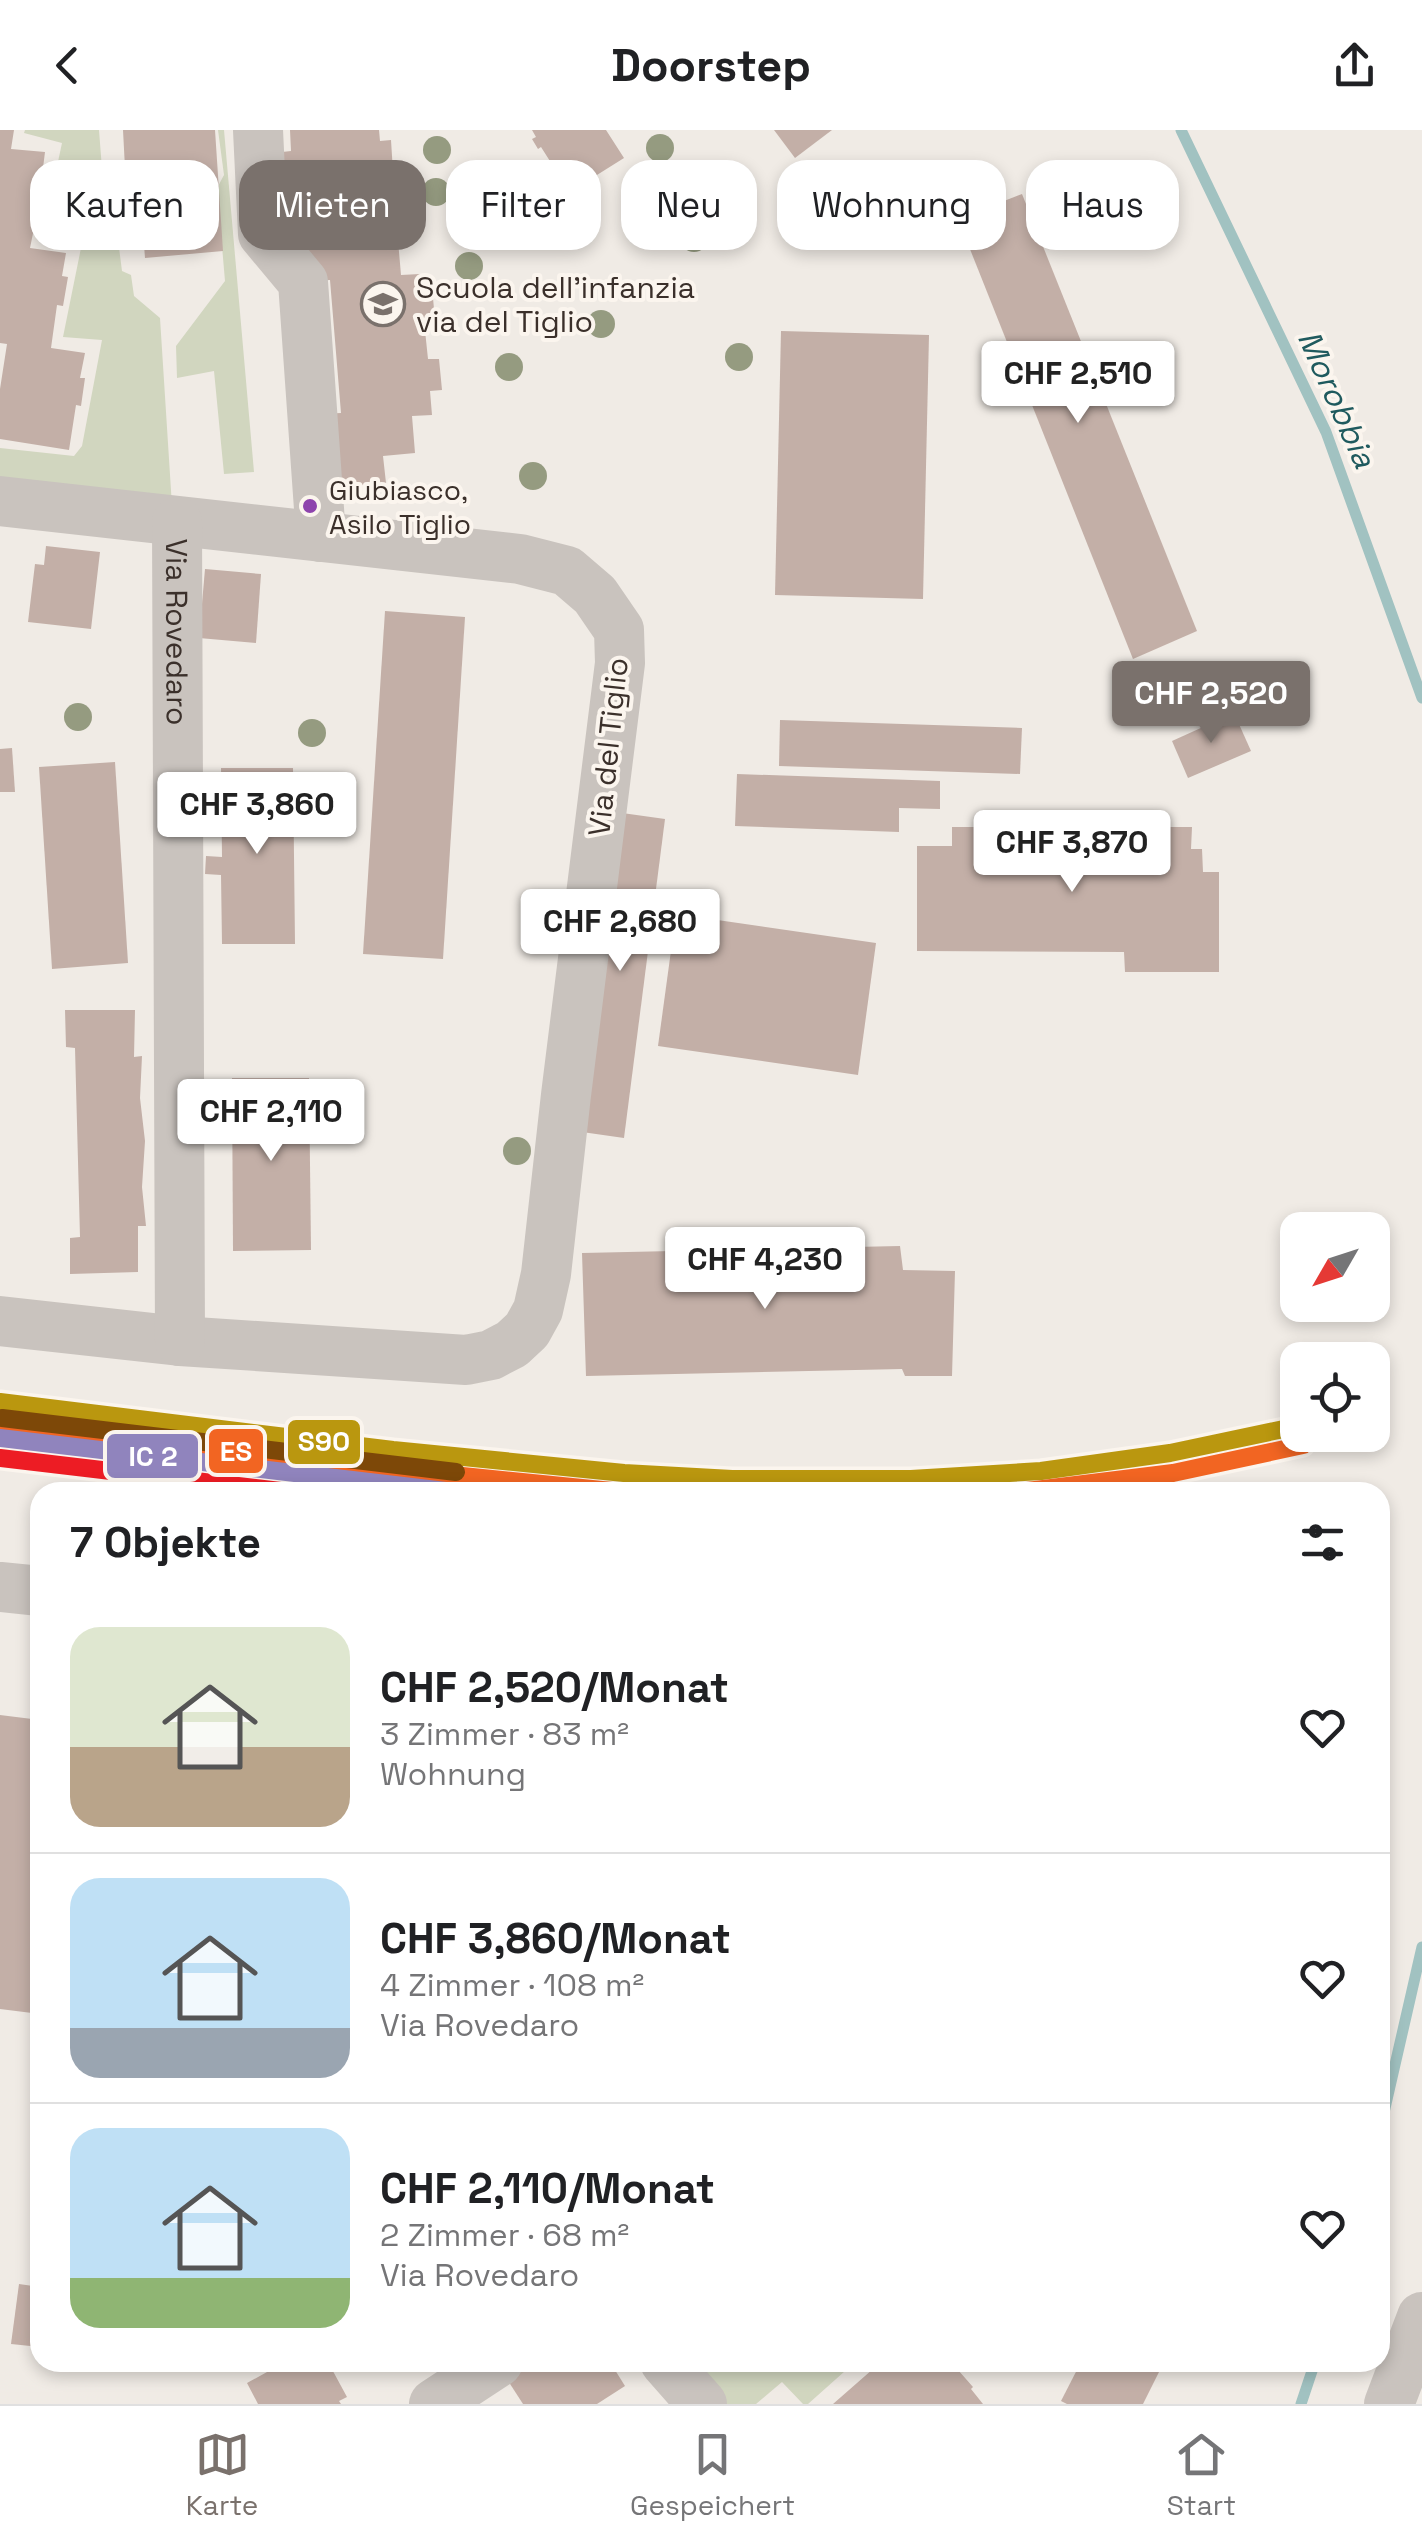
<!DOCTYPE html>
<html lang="de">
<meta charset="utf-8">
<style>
body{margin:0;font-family:"Space Grotesk",sans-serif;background:#f6f6f6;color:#202124;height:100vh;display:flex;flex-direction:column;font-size:38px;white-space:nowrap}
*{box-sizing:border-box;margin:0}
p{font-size:32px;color:#757577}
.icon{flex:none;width:55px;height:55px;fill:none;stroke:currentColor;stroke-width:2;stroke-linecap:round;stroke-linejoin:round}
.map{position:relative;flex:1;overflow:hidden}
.sheet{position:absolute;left:30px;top:1352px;width:1360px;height:890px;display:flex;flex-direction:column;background:#fff;border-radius:30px;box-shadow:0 5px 15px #0003}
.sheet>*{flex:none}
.top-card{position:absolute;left:30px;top:30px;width:1362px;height:90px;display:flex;gap:20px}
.needle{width:65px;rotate:231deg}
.controls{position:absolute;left:1280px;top:1082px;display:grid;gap:20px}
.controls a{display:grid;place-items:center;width:110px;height:110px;border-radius:20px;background:#fff;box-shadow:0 5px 15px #0003;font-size:50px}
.price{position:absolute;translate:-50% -85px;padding:0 22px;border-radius:10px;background:#fff;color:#222;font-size:32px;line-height:65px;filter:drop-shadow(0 2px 5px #0008)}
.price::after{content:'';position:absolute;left:50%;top:60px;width:30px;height:22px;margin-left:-15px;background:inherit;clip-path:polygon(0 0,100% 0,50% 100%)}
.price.current{background:#7a716c;color:#fff}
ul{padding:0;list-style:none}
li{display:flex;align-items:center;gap:30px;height:250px;padding:0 40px}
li+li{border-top:2px solid #e0e0e0}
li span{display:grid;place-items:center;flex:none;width:280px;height:200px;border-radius:30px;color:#555}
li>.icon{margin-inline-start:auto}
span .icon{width:120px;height:120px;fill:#fffc;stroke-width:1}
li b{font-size:42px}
h2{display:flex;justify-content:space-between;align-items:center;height:120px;padding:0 40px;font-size:42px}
.pill{padding:0 35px;border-radius:30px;background:#fff;box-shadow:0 5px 15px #0003;font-size:35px;line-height:90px}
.pill.current{background:#7a716c;color:#fff}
header{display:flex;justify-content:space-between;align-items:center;height:130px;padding:0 40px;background:#fff;font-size:45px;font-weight:800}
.tabs{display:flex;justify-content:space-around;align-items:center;height:140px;border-top:2px solid #e0e0e0;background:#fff;font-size:28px;color:#757577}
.tabs a{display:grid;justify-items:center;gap:5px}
.tabs .current{color:#7a716c}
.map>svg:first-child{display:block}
.green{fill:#d1d6bf}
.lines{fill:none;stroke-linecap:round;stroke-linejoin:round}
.stream{stroke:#a1c2c1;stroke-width:11}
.building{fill:#c3afa7}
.minor{stroke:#c9c3be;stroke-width:50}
.rail-casing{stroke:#b1aca8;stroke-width:11}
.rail{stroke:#fbf5ee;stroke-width:8;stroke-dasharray:22;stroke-linecap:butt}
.rail-1-casing{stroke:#fbf5ee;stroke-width:25}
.rail-2-casing{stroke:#fbf5ee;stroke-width:25}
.rail-3-casing{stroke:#fbf5ee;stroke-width:25}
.rail-4-casing{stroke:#fbf5ee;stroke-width:25}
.rail-5-casing{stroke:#fbf5ee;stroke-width:25}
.rail-1{stroke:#ba970f;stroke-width:18}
.rail-2{stroke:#f26522;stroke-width:18}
.rail-3{stroke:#9084bd;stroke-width:18}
.rail-4{stroke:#ed1c24;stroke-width:18}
.rail-5{stroke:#7d4808;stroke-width:18}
.tree{fill:#959b80}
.bus-dot{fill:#8e44ad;stroke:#fbf5ee;stroke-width:4}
.labels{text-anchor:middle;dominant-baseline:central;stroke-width:8;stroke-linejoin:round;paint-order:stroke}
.bus-label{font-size:28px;fill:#3b302b;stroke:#fbf5ee;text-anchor:start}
.poi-label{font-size:30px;fill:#3b302b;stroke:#fbf5ee;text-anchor:start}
.street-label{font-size:30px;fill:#3b302b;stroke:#fbf5ee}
.water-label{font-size:32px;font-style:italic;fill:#1f5a5e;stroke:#fbf5ee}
.line-badge{stroke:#fbf5ee;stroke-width:4}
.badge-label{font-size:28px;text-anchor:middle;font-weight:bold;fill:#fff}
</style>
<header><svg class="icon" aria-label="back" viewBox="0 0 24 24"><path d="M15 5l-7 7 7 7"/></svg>Doorstep<svg class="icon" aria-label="share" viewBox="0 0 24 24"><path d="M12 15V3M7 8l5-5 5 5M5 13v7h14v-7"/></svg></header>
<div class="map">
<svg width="1422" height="2274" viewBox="0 0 1422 2274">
<rect width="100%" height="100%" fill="#f0ebe5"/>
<g class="green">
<path d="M25 0H99L103 52 111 55 122 141 131 145 134 166 160 188 172 376 0 356V318L74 326 82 316 102 210 63 207 82 113 42 107 62 13 24 3Z"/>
<path d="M218 0H224L254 342 224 344 214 241 177 248 176 216 225 151 217 58 224 45Z"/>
<path d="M688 2232 854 2233 808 2274H803L782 2252 756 2274H720Z"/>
</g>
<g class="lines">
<g class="stream">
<path d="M1181 0 1326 302 1422 568"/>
<path d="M1380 2000 1422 1817"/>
<path d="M1301 2274 1315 2232"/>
</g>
</g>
<g class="building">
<path d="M0 0H14L11 19 45 22 42 46 47 47 44 75 39 74 30 118 66 123 62 146 68 147 63 176 57 175 51 218 85 223 80 248H85L81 276 76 275 69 320 0 309V259L7 214 0 213Z"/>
<path d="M123 0H215L223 121 145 128 138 37 125 38Z"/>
<path d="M290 0H379L380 11 391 10 393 42H383L386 71 363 73 365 101 397 99 401 145 420 144 421 158 432 157 435 190 424 191 428 229H439L442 260 430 261 432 285 412 286 415 323 383 326 386 353 340 357 318 284 341 283 330 150 309 151 306 109 275 111 282 22 291 21Z"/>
<path d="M532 0H606L624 28 581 55 578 50 574 52 563 35 555 39 541 17 538 19 532 9 536 7Z"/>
<path d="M774 0H832L795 28Z"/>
<path d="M1022 64 1197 501 1133 529 958 89Z"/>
<path d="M781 201 929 205 923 469 775 465Z"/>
<path d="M46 416 100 422 91 499 28 492 35 434 44 435Z"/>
<path d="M205 439 261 444 256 513 199 508Z"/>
<path d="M385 481 465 487 443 829 363 824Z"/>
<path d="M1234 583 1251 621 1188 648 1172 611Z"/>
<path d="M780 590 1022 598 1020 644 779 636Z"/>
<path d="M12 618 15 662H0V619Z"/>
<path d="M115 632 128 833 52 839 39 637Z"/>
<path d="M221 638H293L295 814H222L221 745 205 744 206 726 222 727Z"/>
<path d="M737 644 940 651V679L899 678V702L735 696Z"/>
<path d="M615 682 665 689 624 1008 575 1001Z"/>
<path d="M952 697H1192L1191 719H1202L1203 742H1219V842H1125L1124 822 917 821V716H952Z"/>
<path d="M676 784 876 813 858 945 658 916Z"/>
<path d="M65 880H135L134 927 142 926 140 968 145 1011 142 1057 146 1096H138V1142L70 1144V1108L80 1107 75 918 66 917Z"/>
<path d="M232 948H309L311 1120 233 1121Z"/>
<path d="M900 1116 903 1140 955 1141 952 1246H905L902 1239 586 1246 582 1123Z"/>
<path d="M0 1585 40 1590V1884L0 1879Z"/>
<path d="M19 2154 40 2157V2217L11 2214Z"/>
<path d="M285 2232H328L347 2267 339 2271 341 2274H258L247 2253Z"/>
<path d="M527 2232H610L625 2256 597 2274H523L505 2246Z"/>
<path d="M881 2232H951L973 2257 971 2259 983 2274H833Z"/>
<path d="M1081 2232H1164L1143 2274H1067L1061 2271Z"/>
</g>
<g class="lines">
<g class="minor">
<path d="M258 0 263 104 303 152 321 407"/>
<path d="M0 371 520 429 567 441 595 465 619 500 620 533 566 965 546 1144 538 1180 527 1200 512 1214 491 1225 466 1230 180 1211 0 1191"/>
<path id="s1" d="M177 392 180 1211"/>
<path d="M0 1457 40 1461"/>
<path d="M665 2232 702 2274"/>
<path d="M434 2274 498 2232"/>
<path d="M1389 2274 1422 2187"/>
</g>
<defs>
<path id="rail" d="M268 1340 500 1362"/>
</defs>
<use href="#rail" class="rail-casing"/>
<use href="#rail" class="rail"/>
<defs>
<path id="rail-1" d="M0 1272 393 1320 624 1343 732 1349H911L1041 1341 1170 1323 1298 1296"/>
<g id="rail-2">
<path d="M0 1292 325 1332 622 1362"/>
<path d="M1019 1362 1173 1343 1303 1315"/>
</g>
<path id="rail-3" d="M0 1308 454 1362"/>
<path id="rail-4" d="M0 1328 289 1362"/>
<path id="rail-5" d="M2 1288 456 1342"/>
</defs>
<use href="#rail-1" class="rail-1-casing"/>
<use href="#rail-2" class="rail-2-casing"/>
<use href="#rail-3" class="rail-3-casing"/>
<use href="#rail-4" class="rail-4-casing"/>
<use href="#rail-5" class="rail-5-casing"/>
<use href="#rail-1" class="rail-1"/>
<use href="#rail-2" class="rail-2"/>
<use href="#rail-3" class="rail-3"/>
<use href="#rail-4" class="rail-4"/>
<use href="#rail-5" class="rail-5"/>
</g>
<g class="tree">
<circle cx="660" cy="18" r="14"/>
<circle cx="437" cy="20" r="14"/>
<circle cx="641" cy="58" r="14"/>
<circle cx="436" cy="62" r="14"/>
<circle cx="694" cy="108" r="14"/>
<circle cx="469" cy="136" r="14"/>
<circle cx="601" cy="194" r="14"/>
<circle cx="739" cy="227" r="14"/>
<circle cx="509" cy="237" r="14"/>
<circle cx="533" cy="346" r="14"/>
<circle cx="78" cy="587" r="14"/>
<circle cx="312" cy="603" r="14"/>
<circle cx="517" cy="1021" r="14"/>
</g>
<defs>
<symbol id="school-ring" viewBox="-11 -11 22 22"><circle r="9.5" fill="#fbf5ee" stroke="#7a716c" stroke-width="1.5"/><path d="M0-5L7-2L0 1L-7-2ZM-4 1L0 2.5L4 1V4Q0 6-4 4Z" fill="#7a716c"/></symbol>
</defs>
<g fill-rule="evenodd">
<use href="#school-ring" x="358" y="149" width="50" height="50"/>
</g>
<circle class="bus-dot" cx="310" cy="376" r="9"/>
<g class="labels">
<g class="bus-label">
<text x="329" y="360">Giubiasco,<tspan x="329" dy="34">Asilo Tiglio</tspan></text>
</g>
<g class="poi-label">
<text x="416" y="157">Scuola dell’infanzia<tspan x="416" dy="34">via del Tiglio</tspan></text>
</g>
<g class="street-label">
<text stroke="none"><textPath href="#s1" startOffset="110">Via Rovedaro</textPath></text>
<text transform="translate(608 617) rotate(-84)">Via del Tiglio</text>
</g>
<g class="water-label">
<text transform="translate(1337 269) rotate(66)">Morobbia</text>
</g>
</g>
<g class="line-badge">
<rect x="286" y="1288" width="76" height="48" rx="10" fill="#ba970f"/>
<rect x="207" y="1297" width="58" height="48" rx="10" fill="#f26522"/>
<rect x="105" y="1302" width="95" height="48" rx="10" fill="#9084bd"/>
</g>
<g class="badge-label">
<text x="324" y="1321">S90</text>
<text x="236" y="1331">ES</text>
<text x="153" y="1336">IC 2</text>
</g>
</svg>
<div class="controls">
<a><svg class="needle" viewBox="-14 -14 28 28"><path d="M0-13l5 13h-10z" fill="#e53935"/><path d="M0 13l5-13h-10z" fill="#757577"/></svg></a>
<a><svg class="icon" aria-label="locate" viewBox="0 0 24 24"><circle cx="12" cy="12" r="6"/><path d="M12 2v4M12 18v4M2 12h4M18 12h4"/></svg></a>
</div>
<b class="price" style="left:1078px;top:296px">CHF 2,510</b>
<b class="price current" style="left:1211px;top:616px">CHF 2,520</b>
<b class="price" style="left:257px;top:727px">CHF 3,860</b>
<b class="price" style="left:1072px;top:765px">CHF 3,870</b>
<b class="price" style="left:620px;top:844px">CHF 2,680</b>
<b class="price" style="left:271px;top:1034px">CHF 2,110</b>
<b class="price" style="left:765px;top:1182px">CHF 4,230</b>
<div class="top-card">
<a class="pill">Kaufen</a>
<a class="pill current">Mieten</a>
<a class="pill">Filter</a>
<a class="pill">Neu</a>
<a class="pill">Wohnung</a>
<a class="pill">Haus</a>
</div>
<section class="sheet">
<h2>7 Objekte<svg class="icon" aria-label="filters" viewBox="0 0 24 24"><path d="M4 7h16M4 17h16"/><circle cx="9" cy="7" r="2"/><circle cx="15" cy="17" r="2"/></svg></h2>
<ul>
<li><span style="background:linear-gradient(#dfe7d0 60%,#b9a48a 0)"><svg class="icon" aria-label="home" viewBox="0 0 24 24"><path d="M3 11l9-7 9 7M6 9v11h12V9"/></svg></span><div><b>CHF 2,520/Monat</b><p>3 Zimmer · 83 m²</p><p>Wohnung</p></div><svg class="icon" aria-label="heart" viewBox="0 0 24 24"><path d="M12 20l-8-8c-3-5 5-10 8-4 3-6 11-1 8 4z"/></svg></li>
<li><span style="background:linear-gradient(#bfe0f5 75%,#9aa5b1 0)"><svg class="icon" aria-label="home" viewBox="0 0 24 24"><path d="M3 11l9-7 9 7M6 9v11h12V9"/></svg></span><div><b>CHF 3,860/Monat</b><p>4 Zimmer · 108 m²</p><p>Via Rovedaro</p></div><svg class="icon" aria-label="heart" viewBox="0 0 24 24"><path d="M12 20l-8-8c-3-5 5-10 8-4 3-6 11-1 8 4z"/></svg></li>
<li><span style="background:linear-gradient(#bfe0f5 75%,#8fb573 0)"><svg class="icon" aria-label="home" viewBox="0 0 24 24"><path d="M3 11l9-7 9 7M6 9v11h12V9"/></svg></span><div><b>CHF 2,110/Monat</b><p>2 Zimmer · 68 m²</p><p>Via Rovedaro</p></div><svg class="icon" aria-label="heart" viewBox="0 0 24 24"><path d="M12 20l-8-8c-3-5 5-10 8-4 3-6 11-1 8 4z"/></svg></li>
</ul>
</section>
</div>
<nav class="tabs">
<a class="current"><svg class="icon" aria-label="map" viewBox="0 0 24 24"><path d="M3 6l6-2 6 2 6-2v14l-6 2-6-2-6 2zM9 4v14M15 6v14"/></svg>Karte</a>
<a><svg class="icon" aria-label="saved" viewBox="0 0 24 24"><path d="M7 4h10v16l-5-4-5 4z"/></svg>Gespeichert</a>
<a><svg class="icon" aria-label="home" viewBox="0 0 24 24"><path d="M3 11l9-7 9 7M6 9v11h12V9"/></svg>Start</a>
</nav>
